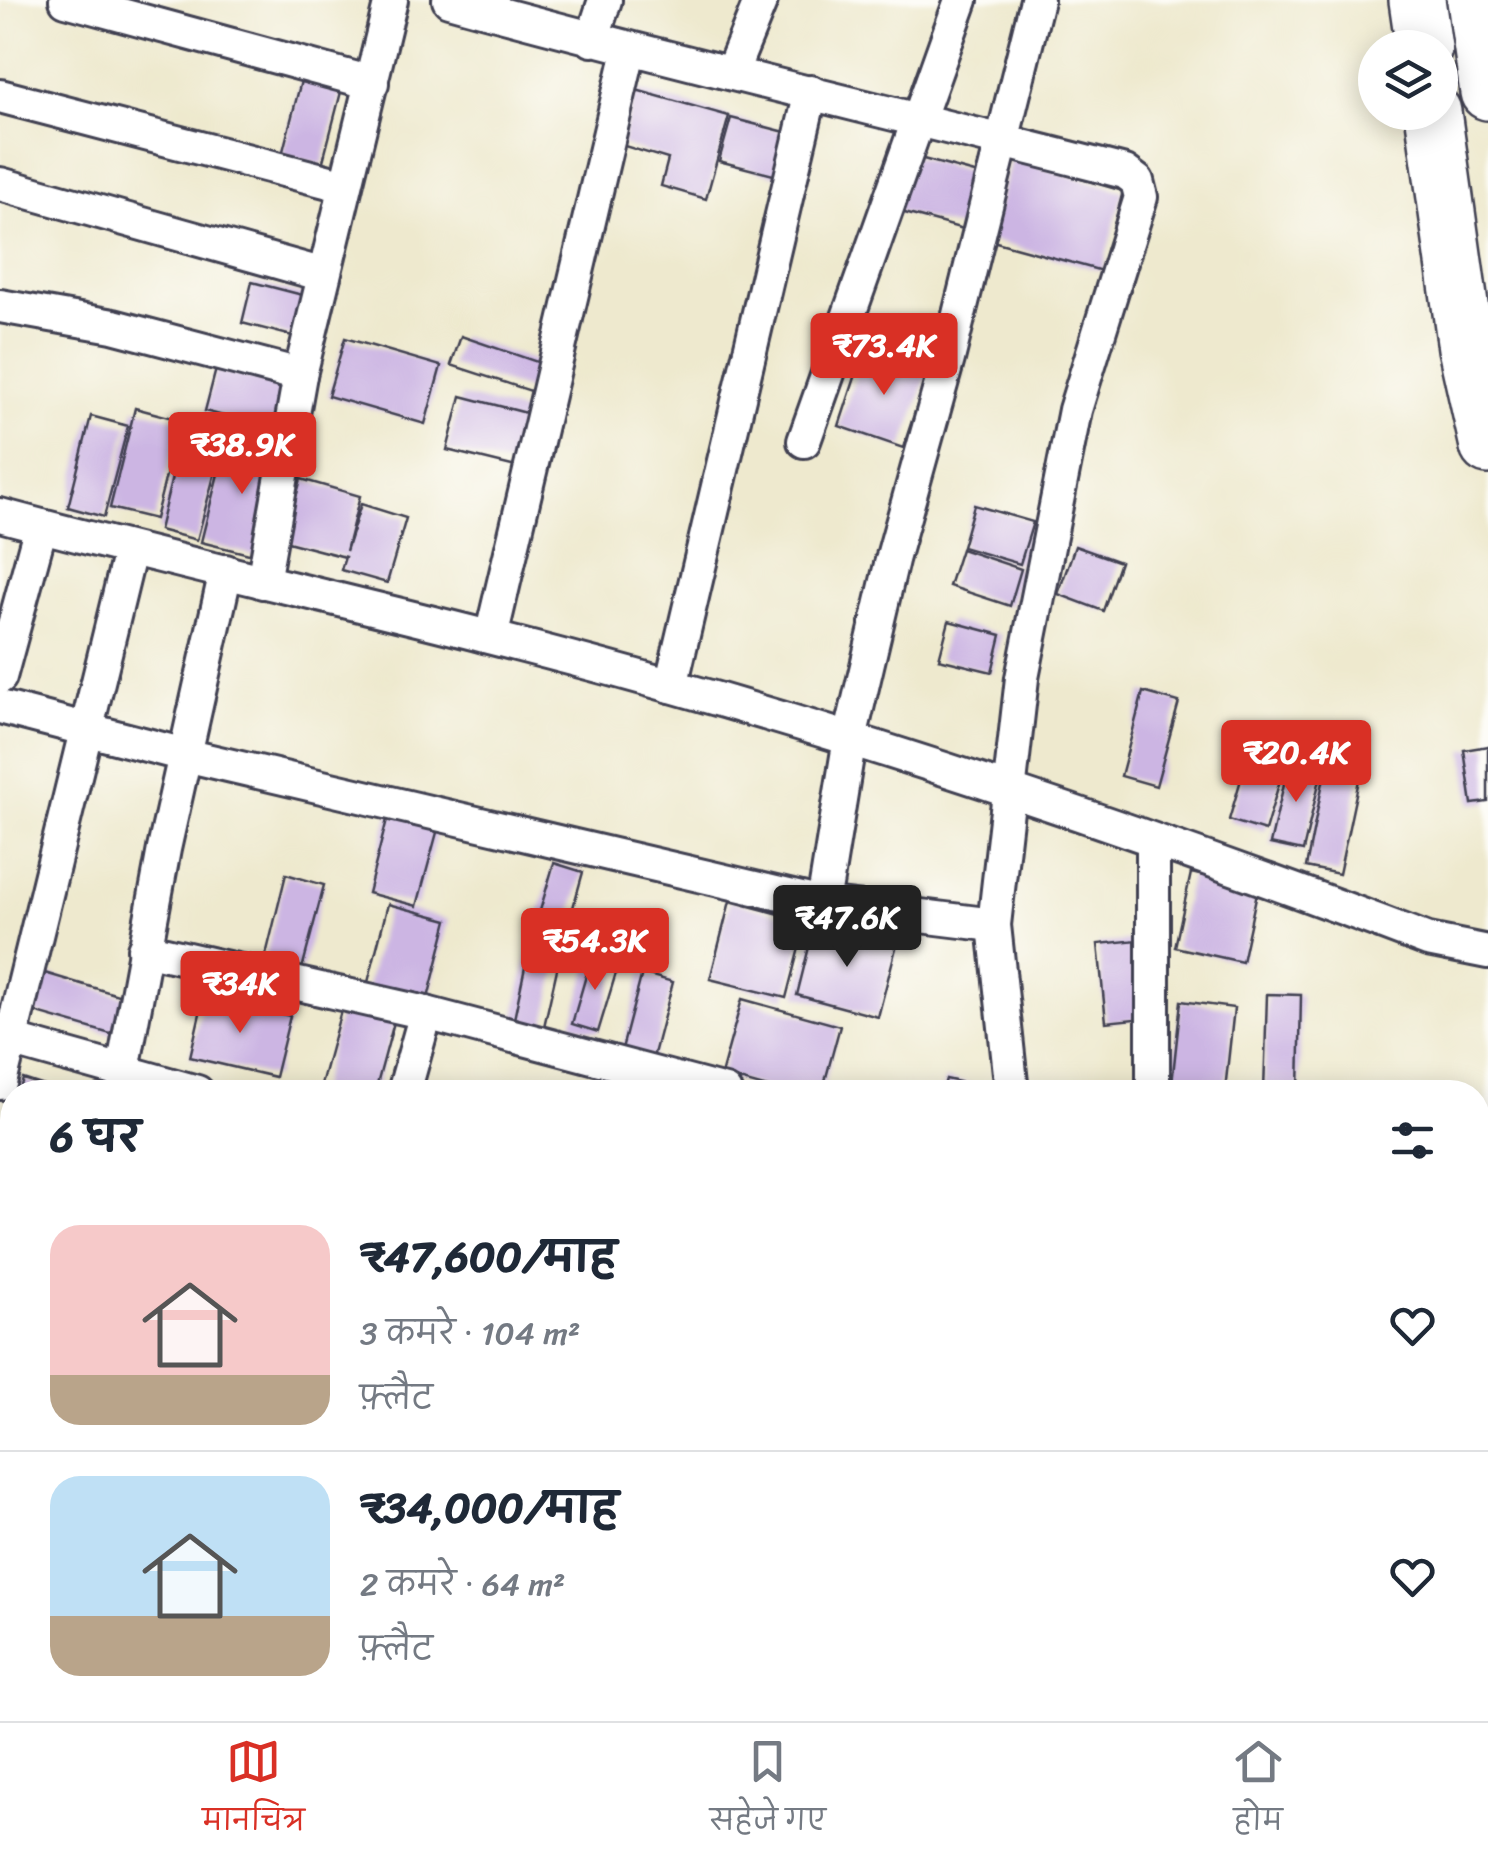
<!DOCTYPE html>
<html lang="hi">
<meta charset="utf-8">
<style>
body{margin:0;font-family:Sriracha,"Playpen Sans Deva",sans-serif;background:#f2f2f3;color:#1f2937;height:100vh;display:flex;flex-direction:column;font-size:38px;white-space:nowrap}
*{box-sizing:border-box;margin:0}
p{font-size:32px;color:#747a83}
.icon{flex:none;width:55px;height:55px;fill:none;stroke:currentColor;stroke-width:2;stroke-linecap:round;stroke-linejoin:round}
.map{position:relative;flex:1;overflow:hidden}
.side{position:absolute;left:0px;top:1080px;width:1490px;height:642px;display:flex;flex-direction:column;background:#fff;border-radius:40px 40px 0 0;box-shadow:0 5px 25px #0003}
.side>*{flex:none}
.tools{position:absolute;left:1358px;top:30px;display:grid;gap:20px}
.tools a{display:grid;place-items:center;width:100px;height:100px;border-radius:50%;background:#fff;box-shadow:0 5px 25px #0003;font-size:50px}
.price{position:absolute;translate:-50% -85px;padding:0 22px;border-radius:10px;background:#d93025;color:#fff;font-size:32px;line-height:65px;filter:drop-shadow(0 2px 5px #0008)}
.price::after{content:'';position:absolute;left:50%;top:60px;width:30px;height:22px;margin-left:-15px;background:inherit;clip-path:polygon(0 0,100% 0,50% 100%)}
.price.selected{background:#222;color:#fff}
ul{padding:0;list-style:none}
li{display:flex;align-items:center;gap:30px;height:250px;padding:0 50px}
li+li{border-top:2px solid #e0e1e3}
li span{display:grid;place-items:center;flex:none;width:280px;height:200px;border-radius:30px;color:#555}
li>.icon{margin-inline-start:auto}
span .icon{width:120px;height:120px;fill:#fffc;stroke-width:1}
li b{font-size:42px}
h2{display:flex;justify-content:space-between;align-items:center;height:120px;padding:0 50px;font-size:42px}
.dock{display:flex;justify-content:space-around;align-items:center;height:140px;border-top:2px solid #e0e1e3;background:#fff;font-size:28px;color:#747a83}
.dock a{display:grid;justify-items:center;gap:5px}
.dock .selected{color:#d93025}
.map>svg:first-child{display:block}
.building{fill:#ccb5e3}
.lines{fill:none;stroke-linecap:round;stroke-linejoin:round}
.street-casing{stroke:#414051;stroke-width:38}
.highway-casing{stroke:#414051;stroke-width:60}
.street{stroke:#fff;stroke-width:32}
.highway{stroke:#fff;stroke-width:55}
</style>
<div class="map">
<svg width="1488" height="1721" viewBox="0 0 1488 1721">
<rect width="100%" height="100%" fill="#fdfcf7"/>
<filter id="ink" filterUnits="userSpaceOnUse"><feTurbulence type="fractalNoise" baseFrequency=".01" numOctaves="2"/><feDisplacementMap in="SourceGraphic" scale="20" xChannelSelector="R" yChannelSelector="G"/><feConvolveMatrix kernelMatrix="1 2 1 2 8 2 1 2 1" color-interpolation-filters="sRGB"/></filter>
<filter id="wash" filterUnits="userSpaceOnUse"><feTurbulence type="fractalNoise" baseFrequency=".0048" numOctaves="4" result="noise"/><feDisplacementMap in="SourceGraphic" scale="40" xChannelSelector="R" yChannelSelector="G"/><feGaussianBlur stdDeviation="2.25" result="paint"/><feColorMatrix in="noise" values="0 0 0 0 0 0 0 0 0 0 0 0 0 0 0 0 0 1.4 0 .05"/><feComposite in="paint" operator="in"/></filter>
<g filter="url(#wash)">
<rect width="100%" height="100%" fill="#eee9ce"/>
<g id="blocks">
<g class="building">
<path d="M302 77 342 88 322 165 282 155Z"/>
<path d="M636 90 729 116 706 199 661 186 668 159 621 145Z"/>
<path d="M731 118 793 134 781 177 719 161Z"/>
<path d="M905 154 982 175 967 230 890 209Z"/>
<path d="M1011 159 1123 191 1102 271 989 240Z"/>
<path d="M252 282 310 297 300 338 242 323Z"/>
<path d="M461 336 549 366 540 394 451 365Z"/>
<path d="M345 338 441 366 425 424 328 396Z"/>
<path d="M865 347 929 369 903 448 839 426Z"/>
<path d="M216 369 286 387 275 430 205 411Z"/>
<path d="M461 396 534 415 520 468 447 450Z"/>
<path d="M135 408 180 420 155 519 110 508Z"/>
<path d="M91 416 128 426 104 517 68 507Z"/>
<path d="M187 416 227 427 197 540 159 530Z"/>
<path d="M227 438 283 453 257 556 201 542Z"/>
<path d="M301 479 360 496 346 551 361 504 406 518 387 583 341 570 345 557 284 541Z"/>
<path d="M974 505 1033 522 1020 564 962 547Z"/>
<path d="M1075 546 1120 562 1103 611 1058 594Z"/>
<path d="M961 549 1021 569 1010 606 949 586Z"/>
<path d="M949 621 1001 635 992 672 939 659Z"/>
<path d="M1143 692 1179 702 1156 786 1121 776Z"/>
<path d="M1253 739 1289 750 1265 831 1229 820Z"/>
<path d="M1488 746V802L1472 804 1464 750Z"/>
<path d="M1290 758 1323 766 1303 851 1270 844Z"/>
<path d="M1325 772 1359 780 1339 874 1306 867Z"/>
<path d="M389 812 439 825 417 906 368 893Z"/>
<path d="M554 863 583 872 560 954 530 945Z"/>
<path d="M1191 873 1258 888 1242 962 1175 947Z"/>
<path d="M286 874 324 885 302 969 265 959Z"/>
<path d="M730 901 806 921 786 998 710 979Z"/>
<path d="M388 904 448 920 426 1006 366 990Z"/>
<path d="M815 923 897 944 878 1017 797 995Z"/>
<path d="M1137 940 1145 1018 1106 1022 1098 944Z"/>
<path d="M529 948 560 956 543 1031 513 1024Z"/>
<path d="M592 955 619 963 598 1032 572 1024Z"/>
<path d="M38 971 125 997 114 1035 27 1010Z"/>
<path d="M642 973 673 982 653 1058 622 1049Z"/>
<path d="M1267 994 1301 995 1299 1092H1264Z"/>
<path d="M204 996 290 1016 275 1077 190 1057Z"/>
<path d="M742 999 840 1026 822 1092H782L721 1075Z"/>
<path d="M1181 1001 1234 1008 1225 1090 1172 1084Z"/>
<path d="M342 1007 394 1022 375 1092H319Z"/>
<path d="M23 1079 63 1092H19Z"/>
<path d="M946 1079 987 1088 988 1092H942Z"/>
<path d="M0 1235 12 1238V1341L0 1338Z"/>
<path d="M1478 1361 1488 1364V1476L1478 1473Z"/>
<path d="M718 1710H773L771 1721H716Z"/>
</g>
</g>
</g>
<g filter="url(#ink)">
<use href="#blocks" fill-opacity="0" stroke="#414051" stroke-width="2.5"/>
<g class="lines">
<defs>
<g id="street">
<path d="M66 0 372 83"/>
<path d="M449 0C673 62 900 114 1125 172L1137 181 1141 197 1075 410 1022 678 994 925 1012 1092"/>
<path d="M592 40 605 0"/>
<path d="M732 71 761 0"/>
<path d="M0 96 345 186"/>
<path d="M0 184 324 275"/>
<path d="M0 306 113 326 300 375"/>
<path d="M804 441 961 0"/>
<path d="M0 515C224 575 451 623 675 687 930 759 1180 846 1428 940L1488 952"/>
<path d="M263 582 300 375 391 0"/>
<path d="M491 637 629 51"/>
<path d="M0 677 41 526"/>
<path d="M671 686 811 92"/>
<path d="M0 707 185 755 823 904 994 925"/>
<path d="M823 904 850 738 892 560 948 359 1037 0"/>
<path d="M144 949 426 1013 725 1092"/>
<path d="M0 1037 197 1092"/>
<path d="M123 1070 164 849 226 571"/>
<path d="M0 1083 130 551"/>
<path d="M404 1092 426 1013"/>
<path d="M1153 1092V841"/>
<path d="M1478 1162 1488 1163"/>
<path d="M0 1369 12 1372"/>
<path d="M0 1501 12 1441"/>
<path d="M0 1646 12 1645"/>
<path d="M776 1715 777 1710"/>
<path d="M60 1721 61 1710"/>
<path d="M178 1721V1710"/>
<path d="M300 1721 302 1710"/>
<path d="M422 1721 425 1710"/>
<path d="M528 1721 530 1710"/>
<path d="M893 1721 896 1710"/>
<path d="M1023 1721 1026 1710"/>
</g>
<g id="highway">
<path d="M1417 0 1424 48"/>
<path d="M1475 0 1488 92"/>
<path d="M1433 112 1466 348 1488 446"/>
</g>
</defs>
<use href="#street" class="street-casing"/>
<use href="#highway" class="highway-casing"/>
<use href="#street" class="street"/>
<use href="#highway" class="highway"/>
</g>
</g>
</svg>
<div class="tools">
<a><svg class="icon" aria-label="layers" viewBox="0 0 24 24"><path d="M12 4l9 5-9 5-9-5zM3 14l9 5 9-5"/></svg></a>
</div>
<b class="price" style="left:884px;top:398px">₹73.4K</b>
<b class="price" style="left:242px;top:497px">₹38.9K</b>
<b class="price" style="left:1296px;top:805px">₹20.4K</b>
<b class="price selected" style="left:847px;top:970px">₹47.6K</b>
<b class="price" style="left:595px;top:993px">₹54.3K</b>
<b class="price" style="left:240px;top:1036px">₹34K</b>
<section class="side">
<h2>6 घर<svg class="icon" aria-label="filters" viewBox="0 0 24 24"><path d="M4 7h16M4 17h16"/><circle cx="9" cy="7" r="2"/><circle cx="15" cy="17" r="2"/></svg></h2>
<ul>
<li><span style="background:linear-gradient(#f6c9c9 75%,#b9a48a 0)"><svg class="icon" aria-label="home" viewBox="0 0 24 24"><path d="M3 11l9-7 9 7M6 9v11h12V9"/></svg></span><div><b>₹47,600/माह</b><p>3 कमरे · 104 m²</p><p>फ़्लैट</p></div><svg class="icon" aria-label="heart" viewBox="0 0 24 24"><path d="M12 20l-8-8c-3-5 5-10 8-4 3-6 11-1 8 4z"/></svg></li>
<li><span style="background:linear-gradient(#bfe0f5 70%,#b9a48a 0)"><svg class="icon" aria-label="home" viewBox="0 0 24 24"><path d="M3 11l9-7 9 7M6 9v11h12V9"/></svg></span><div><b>₹34,000/माह</b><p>2 कमरे · 64 m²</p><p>फ़्लैट</p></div><svg class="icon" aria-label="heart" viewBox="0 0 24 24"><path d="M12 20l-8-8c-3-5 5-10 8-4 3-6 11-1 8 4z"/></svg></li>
</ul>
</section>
</div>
<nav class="dock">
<a class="selected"><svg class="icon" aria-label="map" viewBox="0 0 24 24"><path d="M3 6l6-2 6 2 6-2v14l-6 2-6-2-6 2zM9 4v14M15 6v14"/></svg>मानचित्र</a>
<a><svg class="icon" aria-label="saved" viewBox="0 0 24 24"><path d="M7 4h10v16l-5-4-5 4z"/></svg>सहेजे गए</a>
<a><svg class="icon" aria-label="home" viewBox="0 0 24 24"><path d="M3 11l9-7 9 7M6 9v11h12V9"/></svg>होम</a>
</nav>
